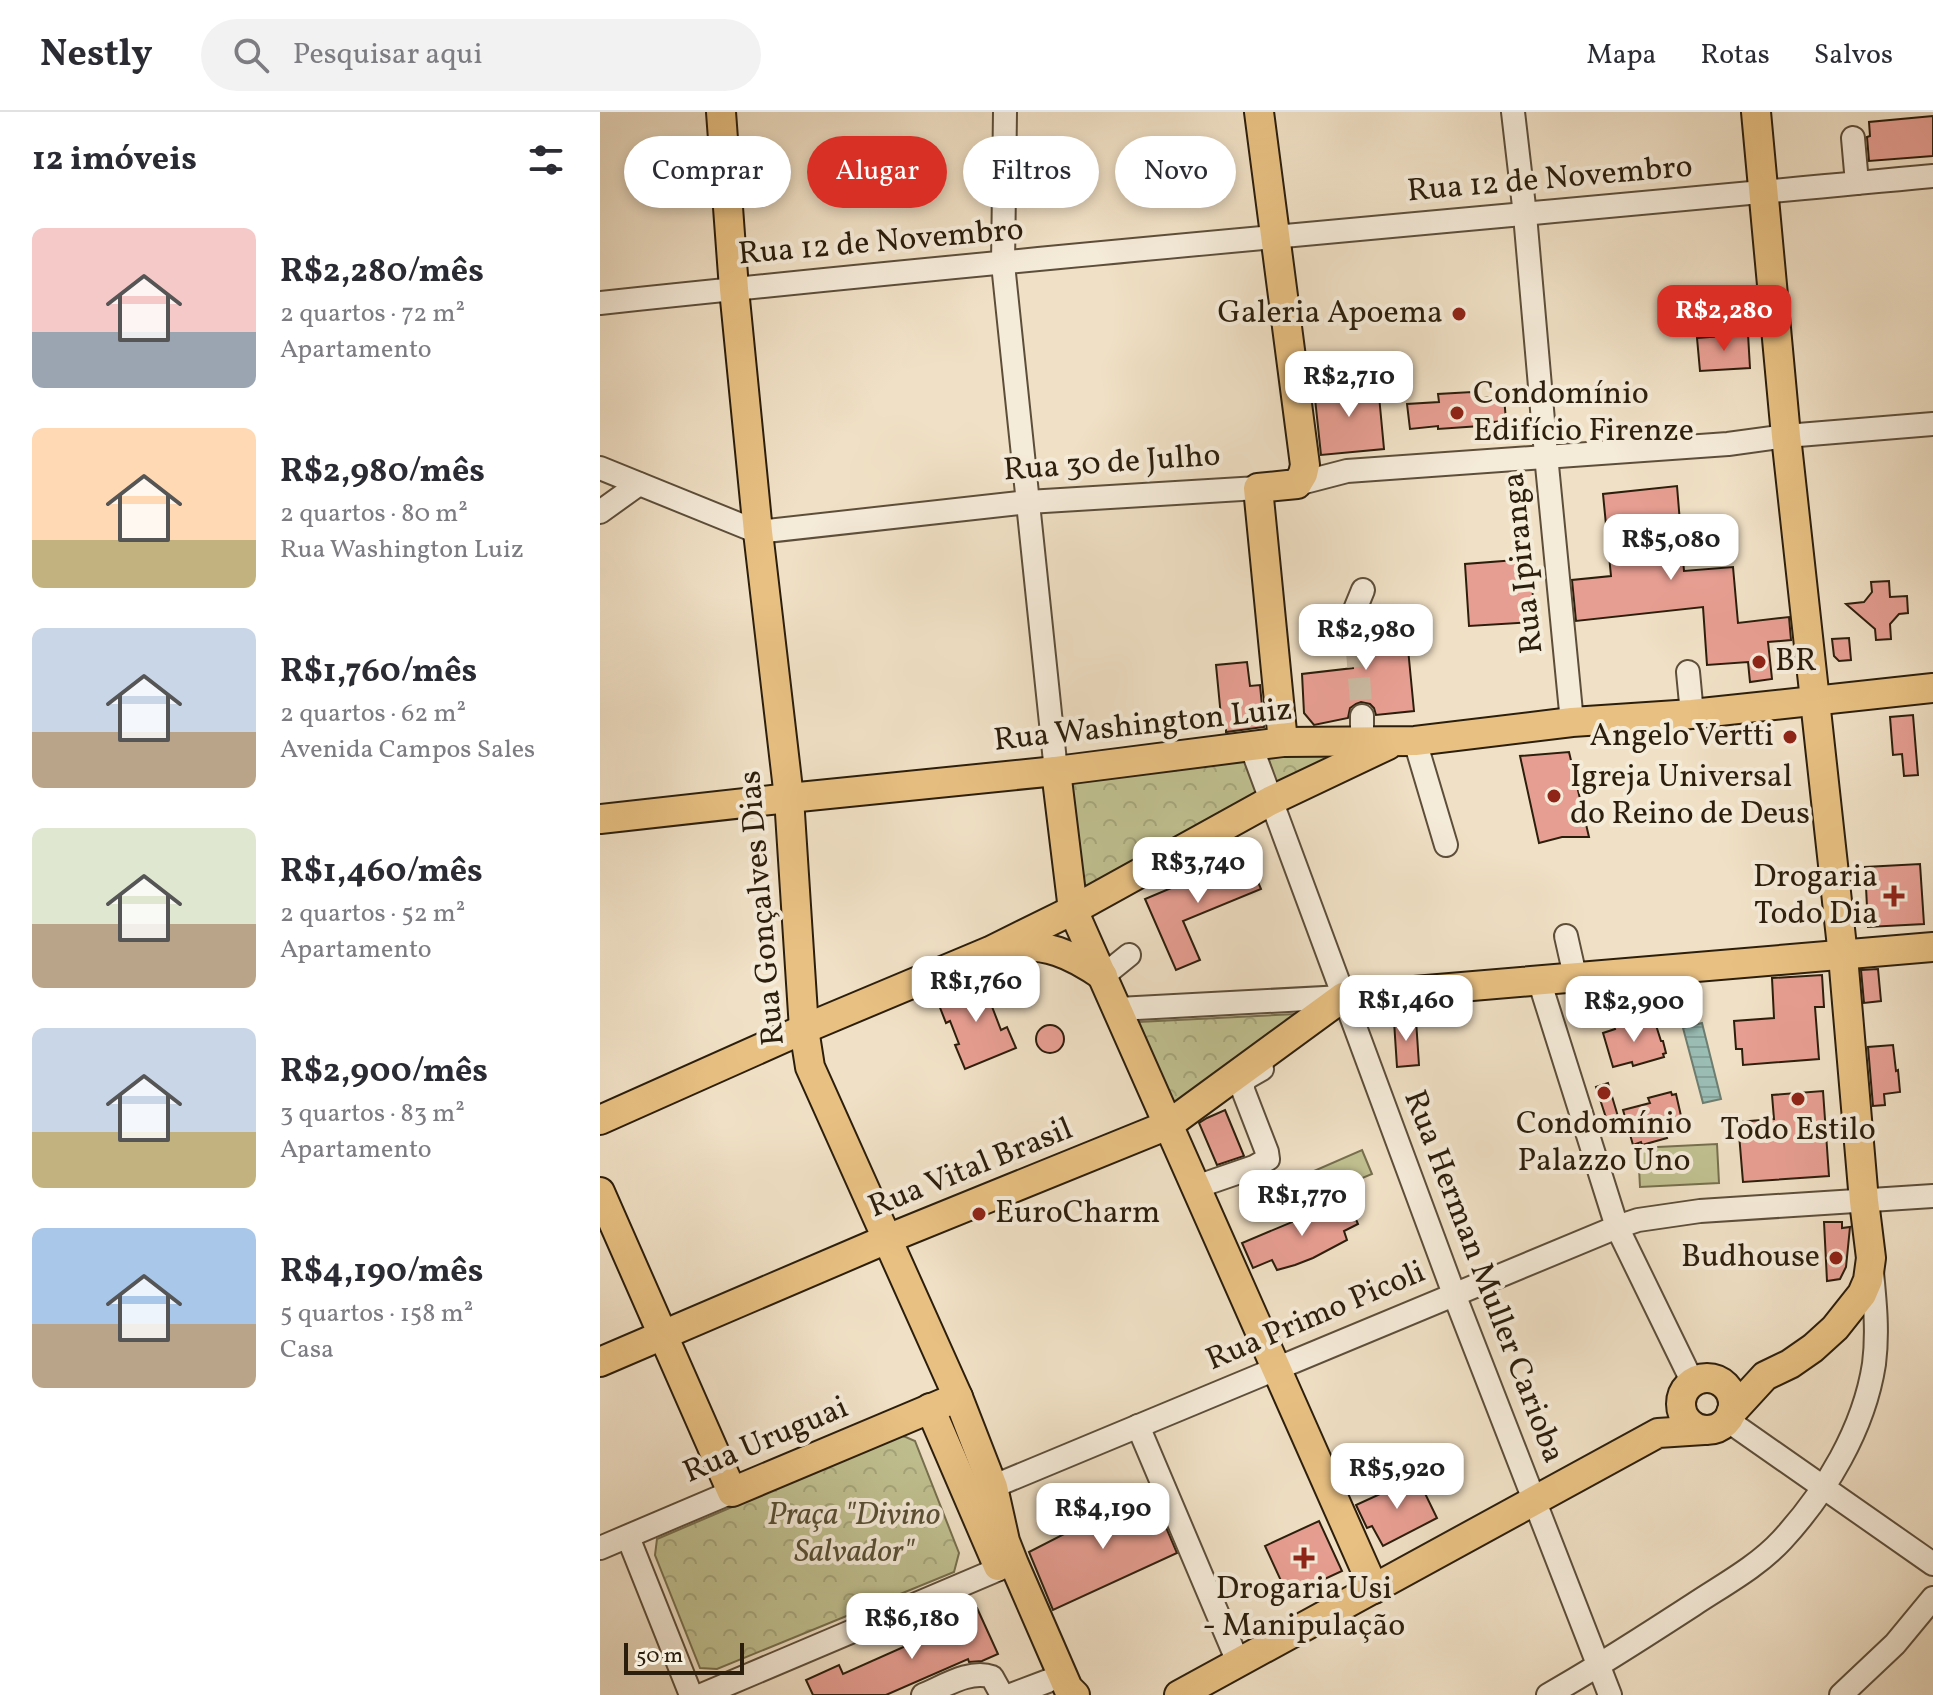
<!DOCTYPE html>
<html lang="pt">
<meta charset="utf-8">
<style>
body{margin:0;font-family:Vollkorn,serif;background:#f2f2f3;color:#2b2b33;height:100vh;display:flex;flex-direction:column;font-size:30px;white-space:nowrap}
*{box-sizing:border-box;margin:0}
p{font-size:26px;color:#7c7c81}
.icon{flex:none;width:44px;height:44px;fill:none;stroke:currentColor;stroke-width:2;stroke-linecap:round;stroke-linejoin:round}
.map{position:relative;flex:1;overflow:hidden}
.panel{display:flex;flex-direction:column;background:#fff;width:600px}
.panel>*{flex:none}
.guide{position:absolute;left:24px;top:24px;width:760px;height:72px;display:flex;gap:16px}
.scale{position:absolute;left:24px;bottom:20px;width:120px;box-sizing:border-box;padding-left:8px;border:4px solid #2c1e0c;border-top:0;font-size:22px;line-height:28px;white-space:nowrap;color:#2c1e0c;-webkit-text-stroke:6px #f5ebd9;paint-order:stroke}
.price{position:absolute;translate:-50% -68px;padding:0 18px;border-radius:16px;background:#fff;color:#222;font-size:26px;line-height:52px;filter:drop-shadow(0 2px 4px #0008)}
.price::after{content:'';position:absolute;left:50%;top:48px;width:24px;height:18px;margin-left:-12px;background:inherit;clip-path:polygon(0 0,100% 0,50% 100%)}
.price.selected{background:#d93025;color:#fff}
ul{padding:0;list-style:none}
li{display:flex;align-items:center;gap:24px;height:200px;padding:0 32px}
li span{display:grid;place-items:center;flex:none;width:224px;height:160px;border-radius:12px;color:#555}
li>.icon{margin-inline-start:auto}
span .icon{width:96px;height:96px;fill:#fffc;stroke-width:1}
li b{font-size:34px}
h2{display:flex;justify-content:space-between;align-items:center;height:96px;padding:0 32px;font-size:34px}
.pill{padding:0 28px;border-radius:36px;background:#fff;box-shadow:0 4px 12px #0003;font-size:28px;line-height:72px}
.pill.selected{background:#d93025;color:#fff}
header{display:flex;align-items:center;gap:48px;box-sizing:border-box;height:112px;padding:0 40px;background:#fff;border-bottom:2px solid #e1e1e2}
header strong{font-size:38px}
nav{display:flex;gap:44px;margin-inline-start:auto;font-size:28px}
.search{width:560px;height:72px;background:#f2f2f3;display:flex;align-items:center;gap:20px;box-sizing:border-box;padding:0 28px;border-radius:44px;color:#7c7c81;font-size:30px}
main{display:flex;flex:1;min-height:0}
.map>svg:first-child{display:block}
.green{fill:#c0c090;stroke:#766f4e;stroke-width:2}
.forest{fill:url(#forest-crowns);stroke:#766f4e;stroke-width:2}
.water{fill:url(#water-rules);stroke:#6e7d71;stroke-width:2}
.building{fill:#e79e92;stroke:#2c1e0c;stroke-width:2}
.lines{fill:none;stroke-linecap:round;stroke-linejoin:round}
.minor-tunnel{stroke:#c9b9a0;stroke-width:22;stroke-dasharray:22 11;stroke-linecap:butt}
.minor-casing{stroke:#5d4e3a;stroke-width:26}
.major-casing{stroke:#2c1e0c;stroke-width:32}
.minor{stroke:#f5ebd9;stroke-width:22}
.major{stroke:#e8c082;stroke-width:28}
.poi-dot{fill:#8f2418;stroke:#f5ebd9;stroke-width:3}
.labels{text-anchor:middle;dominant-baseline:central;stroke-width:8;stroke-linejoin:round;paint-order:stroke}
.street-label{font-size:32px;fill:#2c1e0c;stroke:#f5ebd9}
.poi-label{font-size:32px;fill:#2c1e0c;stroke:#f5ebd9;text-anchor:end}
.park-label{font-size:32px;font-style:italic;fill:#584f34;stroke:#f5ebd9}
</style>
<header>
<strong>Nestly</strong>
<div class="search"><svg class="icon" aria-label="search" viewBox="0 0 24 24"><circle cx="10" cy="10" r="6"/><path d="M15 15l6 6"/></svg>Pesquisar aqui</div>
<nav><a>Mapa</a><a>Rotas</a><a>Salvos</a></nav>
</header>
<main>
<section class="panel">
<h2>12 imóveis<svg class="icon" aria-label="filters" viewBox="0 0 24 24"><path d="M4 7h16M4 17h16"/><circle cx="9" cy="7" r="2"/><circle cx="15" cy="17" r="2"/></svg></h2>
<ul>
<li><span style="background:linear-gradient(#f6c9c9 65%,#9aa5b1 0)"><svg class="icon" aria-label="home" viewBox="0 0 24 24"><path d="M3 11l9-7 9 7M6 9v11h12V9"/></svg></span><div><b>R$2,280/mês</b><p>2 quartos · 72 m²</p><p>Apartamento</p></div></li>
<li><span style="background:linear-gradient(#ffd9b3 70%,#c2b280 0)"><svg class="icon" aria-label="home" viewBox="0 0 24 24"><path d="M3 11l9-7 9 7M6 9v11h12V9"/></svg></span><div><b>R$2,980/mês</b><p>2 quartos · 80 m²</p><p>Rua Washington Luiz</p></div></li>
<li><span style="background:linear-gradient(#c9d6e8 65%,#b9a48a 0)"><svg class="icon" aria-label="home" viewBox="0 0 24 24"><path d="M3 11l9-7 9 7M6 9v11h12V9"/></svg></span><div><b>R$1,760/mês</b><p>2 quartos · 62 m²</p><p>Avenida Campos Sales</p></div></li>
<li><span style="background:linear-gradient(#dfe7d0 60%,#b9a48a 0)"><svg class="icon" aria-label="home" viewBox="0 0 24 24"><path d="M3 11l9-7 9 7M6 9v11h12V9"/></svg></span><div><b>R$1,460/mês</b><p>2 quartos · 52 m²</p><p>Apartamento</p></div></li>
<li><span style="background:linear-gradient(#c9d6e8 65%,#c2b280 0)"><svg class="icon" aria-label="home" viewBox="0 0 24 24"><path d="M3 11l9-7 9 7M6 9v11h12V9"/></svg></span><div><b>R$2,900/mês</b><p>3 quartos · 83 m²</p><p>Apartamento</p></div></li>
<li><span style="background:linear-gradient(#a9c7e8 60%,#b9a48a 0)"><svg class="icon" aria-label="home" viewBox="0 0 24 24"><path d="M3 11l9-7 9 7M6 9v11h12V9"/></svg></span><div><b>R$4,190/mês</b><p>5 quartos · 158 m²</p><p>Casa</p></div></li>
</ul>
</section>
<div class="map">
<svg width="1333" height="1583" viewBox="0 0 1333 1583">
<defs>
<pattern id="forest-crowns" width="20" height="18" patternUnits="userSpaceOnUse" patternTransform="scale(2)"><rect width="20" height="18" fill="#c0c090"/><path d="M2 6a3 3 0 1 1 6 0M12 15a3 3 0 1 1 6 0" fill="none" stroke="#a5a57b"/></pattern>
<pattern id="water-rules" width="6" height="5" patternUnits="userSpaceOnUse" patternTransform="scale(2)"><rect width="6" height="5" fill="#9abdb4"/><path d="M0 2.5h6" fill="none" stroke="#85a29a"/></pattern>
</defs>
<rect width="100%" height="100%" fill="#f0e0c5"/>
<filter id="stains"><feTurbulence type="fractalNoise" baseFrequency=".0025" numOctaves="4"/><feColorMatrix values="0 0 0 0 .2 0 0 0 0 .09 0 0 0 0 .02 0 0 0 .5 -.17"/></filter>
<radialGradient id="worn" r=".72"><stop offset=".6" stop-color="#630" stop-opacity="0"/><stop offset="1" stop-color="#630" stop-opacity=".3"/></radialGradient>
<g class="green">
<path d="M1117 1032 1119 1071 1040 1075 1038 1036Z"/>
<path d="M762 1038 772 1062 717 1085 707 1062Z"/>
</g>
<g class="forest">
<path d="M759 630 679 680 666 639Z"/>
<path d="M645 638 660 683 480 782 466 672Z"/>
<path d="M697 902 574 991 538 910Z"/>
<path d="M301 1323 315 1329 359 1441 354 1460 117 1557 100 1556 55 1443 57 1427Z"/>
</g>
<path class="water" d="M1102 911 1121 987 1103 991 1083 916Z"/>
<g class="building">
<path d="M1333 4V44L1269 49 1267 25 1270 24 1269 10Z"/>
<path d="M1148 222 1150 256 1100 259 1097 226Z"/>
<path d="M778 273 784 337 721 343 714 277Z"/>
<path d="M872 280 873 287 904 284 906 309 880 311V314L838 317V314L810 317 807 292 839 290 838 282Z"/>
<path d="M1077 374 1084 459 1133 455 1138 511 1189 505 1191 528 1168 530 1172 567 1150 570 1148 550 1107 553 1103 495 976 509 972 468 1011 464 1003 382Z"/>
<path d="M930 447 935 510 869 514 865 452Z"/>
<path d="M1289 469 1290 485 1307 484 1308 501 1299 502 1290 512 1291 527 1276 528 1275 517 1246 492 1264 490 1272 480 1271 470Z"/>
<path d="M804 495 814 599 776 603 774 596 770 592 761 590 756 592 750 596 748 606 714 613 704 601 702 562 753 556 749 513 755 514 762 511 770 499Z"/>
<path d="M1249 526 1251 548 1239 549 1234 544 1232 527Z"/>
<path d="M647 550 650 574 660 573 664 615 626 620V615H622L616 553Z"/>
<path d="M1313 603 1318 663 1304 664 1302 642 1293 643 1290 605Z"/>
<path d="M969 640 989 725H962L939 731 920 644Z"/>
<path d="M647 744 661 777 583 809 600 848 576 858 545 787Z"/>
<path d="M1320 752 1324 812 1268 815 1265 755Z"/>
<path d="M1278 857 1281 889 1264 891 1261 858Z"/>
<path d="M1222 863 1224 895H1215L1219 947 1143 953 1142 937H1136L1134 909 1174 906 1172 866Z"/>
<path d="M386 867 396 890 391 892 401 918 407 915 416 936 365 957 355 933 359 932 350 909 346 911 337 888Z"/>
<path d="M1054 907 1061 929H1063L1066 941 1063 942 1064 945 1033 954 1032 950 1013 955 1003 921 1015 917 1014 914 1034 909 1035 913Z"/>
<path d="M816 908 819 953 797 955 794 909Z"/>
<circle cx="450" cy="927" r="14"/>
<path d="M1293 933 1296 959 1298 958 1300 980 1284 982 1285 993 1273 994 1268 935Z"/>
<path d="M1008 971 1022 1018 1011 1021 996 975Z"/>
<path d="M1223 979 1229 1064 1143 1070 1138 1010 1174 1007 1172 983Z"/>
<path d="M1071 980 1072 983 1076 982 1084 1017 1066 1023 1067 1026 1042 1033 1041 1030 1033 1033 1023 998 1050 991 1048 986Z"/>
<path d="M625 998 644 1044 617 1053 599 1011 607 1006Z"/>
<path d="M747 1087 758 1112 744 1119 747 1128 713 1146 695 1153 677 1158 672 1148 653 1156 642 1131Z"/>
<path d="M1224 1110H1242V1116L1250 1115 1246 1155 1240 1167 1227 1169Z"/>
<path d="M817 1365 837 1406 783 1434 772 1414 767 1416 756 1393Z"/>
<path d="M550 1378 577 1441 453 1498 429 1440Z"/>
<path d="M719 1409 742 1459 688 1484 665 1434Z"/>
<path d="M377 1496 398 1542 382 1549 369 1550 368 1547 286 1583H213L206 1568 239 1553 243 1562 353 1513 350 1507Z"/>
</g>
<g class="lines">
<path class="minor-tunnel" d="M754 500 762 604"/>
<defs>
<g id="minor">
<path d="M405 0 403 152 456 659"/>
<path d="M913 0 925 103 946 343 972 610"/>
<path d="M1253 26 1257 71"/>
<path d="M0 191C444 144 889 106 1333 64"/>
<path d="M0 356 158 420 428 390 658 376"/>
<path d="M697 372 747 359 1128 332 1186 324 1333 312"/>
<path d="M0 400 39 372"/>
<path d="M754 500 763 478"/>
<path d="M1088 560 1092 602"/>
<path d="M762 629V604"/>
<path d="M815 629 846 733"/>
<path d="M651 634 854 1182 1010 1583"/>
<path d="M966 824 975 864"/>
<path d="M503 864 529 843"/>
<path d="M939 868 1017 1115 1093 1271"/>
<path d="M518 897 743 885"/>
<path d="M596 1075 654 1055 668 1047 667 1040 643 978V970L648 965 662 957"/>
<path d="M1127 1308 1333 1452"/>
<path d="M538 1314 638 1550"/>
<path d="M380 1380 1017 1115 1038 1108 1100 1099 1333 1084"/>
<path d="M28 1425 91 1583"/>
<path d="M0 1436 132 1380"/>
<path d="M102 1583 399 1457"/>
<path d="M323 1583C343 1575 370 1557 392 1565L402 1583"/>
<path d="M411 1583 448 1569"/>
<path d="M948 1583C998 1555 1045 1524 1093 1493 1123 1473 1157 1455 1182 1428 1226 1380 1264 1317 1274 1252 1278 1221 1275 1191 1272 1160"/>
<path d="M1241 1583 1295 1532 1333 1486"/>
</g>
<g id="major">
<path d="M121 0 134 177 158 420 189 686 204 917 210 955 358 1285 393 1375 405 1429 414 1452 468 1576 475 1583"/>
<path d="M659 0 705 353 703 362 697 372 658 376 683 630"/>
<path d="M456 659 473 798 774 1477"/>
<path d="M0 707 189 686 456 659 683 630 815 629 972 610 1092 602 1333 576"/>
<path d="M406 836C444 829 473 843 503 864"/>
<path d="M0 1008 204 917 390 839 473 798 670 689 788 633"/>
<path d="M0 1080 132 1380 358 1285"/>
<path d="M0 1250 287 1127 568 1013 743 885 1333 835"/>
<circle cx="1107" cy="1292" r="26"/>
<path d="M330 1296 398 1454"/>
<path d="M1131 1301 1165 1264 1190 1252 1213 1236 1235 1216 1262 1182 1268 1168 1271 1146 1264 1089 1243 844 1186 324 1156 0"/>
<path d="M579 1583 1058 1321 1104 1318"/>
</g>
</defs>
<use href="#minor" class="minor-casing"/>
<use href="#major" class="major-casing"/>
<use href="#minor" class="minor"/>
<use href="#major" class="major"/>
</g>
<g class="poi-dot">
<circle cx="859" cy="202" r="8"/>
<circle cx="857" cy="301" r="8"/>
<circle cx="1159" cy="550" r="8"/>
<circle cx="1190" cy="625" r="8"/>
<circle cx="954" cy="684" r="8"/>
<path d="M1290 772h8v8h8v8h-8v8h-8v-8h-8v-8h8z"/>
<circle cx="1004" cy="981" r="8"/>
<circle cx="1198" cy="987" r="8"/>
<circle cx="379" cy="1102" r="8"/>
<circle cx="1236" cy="1146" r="8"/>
<path d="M700 1434h8v8h8v8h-8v8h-8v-8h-8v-8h8z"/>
</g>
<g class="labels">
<g class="street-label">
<text transform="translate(950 68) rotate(-5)">Rua 12 de Novembro</text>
<text transform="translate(281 131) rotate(-5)">Rua 12 de Novembro</text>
<text transform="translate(512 352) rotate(-4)">Rua 30 de Julho</text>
<text transform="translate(924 451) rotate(-96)">Rua Ipiranga</text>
<text transform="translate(543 614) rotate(-6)">Rua Washington Luiz</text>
<text transform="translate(163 796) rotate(-95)">Rua Gonçalves Dias</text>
<text transform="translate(371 1057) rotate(-22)">Rua Vital Brasil</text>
<text transform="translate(883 1165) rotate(69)">Rua Herman Muller Carioba</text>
<text transform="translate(716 1205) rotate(-23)">Rua Primo Picoli</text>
<text transform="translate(166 1329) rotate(-23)">Rua Uruguai</text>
</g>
<g class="poi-label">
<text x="843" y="202">Galeria Apoema</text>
<text x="873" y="283" text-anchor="start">Condomínio<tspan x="873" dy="37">Edifício Firenze</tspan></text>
<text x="1175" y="550" text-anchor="start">BR</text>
<text x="1174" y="625">Angelo Vertti</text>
<text x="970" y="666" text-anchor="start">Igreja Universal<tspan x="970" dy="37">do Reino de Deus</tspan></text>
<text x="1278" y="766">Drogaria<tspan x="1278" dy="37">Todo Dia</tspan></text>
<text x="1004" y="1013" text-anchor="middle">Condomínio<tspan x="1004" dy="37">Palazzo Uno</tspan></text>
<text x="1198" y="1019" text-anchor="middle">Todo Estilo</text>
<text x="395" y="1102" text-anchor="start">EuroCharm</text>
<text x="1220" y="1146">Budhouse</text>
<text x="704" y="1478" text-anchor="middle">Drogaria Usi<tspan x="704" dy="37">- Manipulação</tspan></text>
</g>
<g class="park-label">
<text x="254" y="1404">Praça "Divino<tspan x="254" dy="37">Salvador"</tspan></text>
</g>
</g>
<rect width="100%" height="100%" filter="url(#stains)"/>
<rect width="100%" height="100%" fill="url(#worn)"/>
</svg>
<div class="scale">50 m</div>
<b class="price selected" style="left:1124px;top:241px">R$2,280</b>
<b class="price" style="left:749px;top:307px">R$2,710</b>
<b class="price" style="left:1071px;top:470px">R$5,080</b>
<b class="price" style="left:766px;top:560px">R$2,980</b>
<b class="price" style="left:598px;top:793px">R$3,740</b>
<b class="price" style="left:376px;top:912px">R$1,760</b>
<b class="price" style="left:806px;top:931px">R$1,460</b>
<b class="price" style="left:1034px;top:932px">R$2,900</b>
<b class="price" style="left:702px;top:1126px">R$1,770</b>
<b class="price" style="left:797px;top:1399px">R$5,920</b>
<b class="price" style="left:503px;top:1439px">R$4,190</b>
<b class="price" style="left:312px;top:1549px">R$6,180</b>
<div class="guide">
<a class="pill">Comprar</a>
<a class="pill selected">Alugar</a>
<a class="pill">Filtros</a>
<a class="pill">Novo</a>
</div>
</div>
</main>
